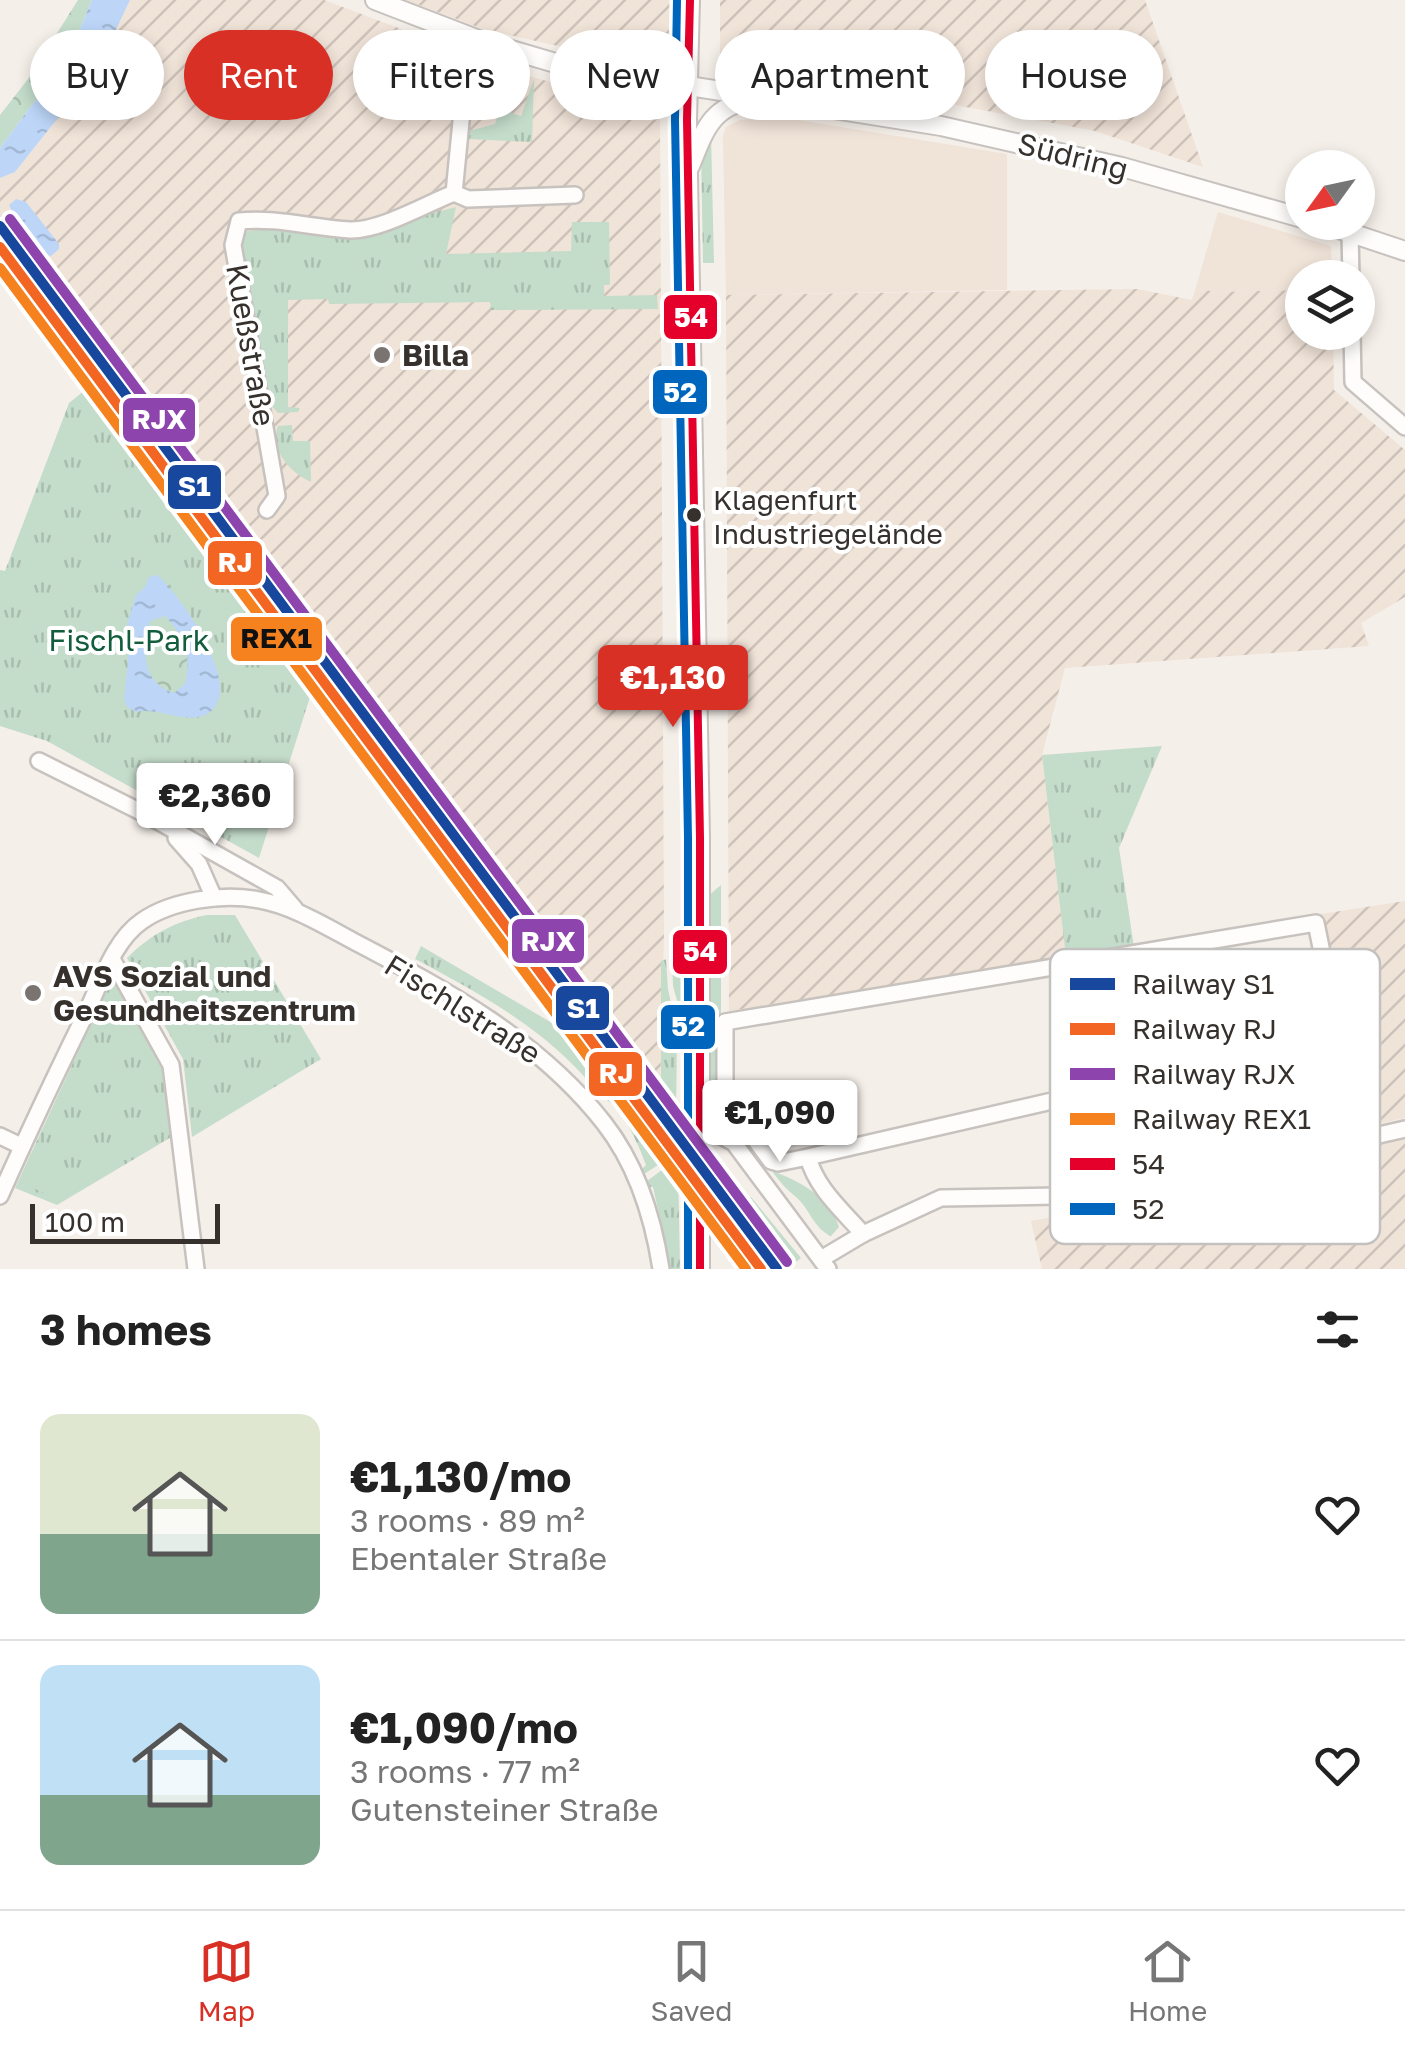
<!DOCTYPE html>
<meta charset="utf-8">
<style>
body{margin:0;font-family:"Golos Text",sans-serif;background:#f2f2f2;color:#222;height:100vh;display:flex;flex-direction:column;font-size:38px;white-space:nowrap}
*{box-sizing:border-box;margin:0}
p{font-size:32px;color:#767676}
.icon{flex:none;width:55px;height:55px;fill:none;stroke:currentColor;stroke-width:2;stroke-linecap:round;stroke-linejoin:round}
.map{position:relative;height:1269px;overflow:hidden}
.drawer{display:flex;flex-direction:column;background:#fff;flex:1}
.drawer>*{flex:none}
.top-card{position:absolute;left:30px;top:30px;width:1345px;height:90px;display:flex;gap:20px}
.needle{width:65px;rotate:237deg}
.controls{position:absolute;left:1285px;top:150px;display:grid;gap:20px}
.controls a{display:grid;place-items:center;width:90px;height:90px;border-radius:50%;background:#fff;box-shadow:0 5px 15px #0003;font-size:50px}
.scale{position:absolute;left:30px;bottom:25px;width:190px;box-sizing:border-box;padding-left:10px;border:5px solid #36312d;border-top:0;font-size:28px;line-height:35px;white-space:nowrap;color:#36312d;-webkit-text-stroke:8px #fff;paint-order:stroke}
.price{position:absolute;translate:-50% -85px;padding:0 22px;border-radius:10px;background:#fff;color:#222;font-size:32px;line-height:65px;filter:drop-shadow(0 2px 5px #0008)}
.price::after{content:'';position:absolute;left:50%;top:60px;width:30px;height:22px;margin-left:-15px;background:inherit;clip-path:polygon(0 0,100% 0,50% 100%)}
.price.current{background:#d93025;color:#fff}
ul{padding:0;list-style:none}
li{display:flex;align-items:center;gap:30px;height:250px;padding:0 40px}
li+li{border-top:2px solid #e0e0e0}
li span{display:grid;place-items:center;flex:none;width:280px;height:200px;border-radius:20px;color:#555}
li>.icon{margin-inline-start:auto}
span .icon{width:120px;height:120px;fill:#fffc;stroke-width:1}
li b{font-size:42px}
h2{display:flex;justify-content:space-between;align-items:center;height:120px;padding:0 40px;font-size:42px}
.tag{padding:0 35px;border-radius:45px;background:#fff;box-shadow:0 5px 15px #0003;font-size:35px;line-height:90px}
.tag.current{background:#d93025;color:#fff}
.dock{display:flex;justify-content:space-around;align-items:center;height:140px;border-top:2px solid #e0e0e0;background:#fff;font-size:28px;color:#767676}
.dock a{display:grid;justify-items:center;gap:5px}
.dock .current{color:#d93025}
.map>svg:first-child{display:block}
.built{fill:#f0e3d8}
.industrial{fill:url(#industrial-furrows)}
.grass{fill:url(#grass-tufts)}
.forest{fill:url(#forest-crowns)}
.garden{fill:#c4dcca}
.water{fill:url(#water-ripples);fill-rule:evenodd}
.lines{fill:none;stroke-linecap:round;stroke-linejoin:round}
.minor-casing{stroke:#c7c2be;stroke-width:20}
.major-casing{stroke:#c7c2be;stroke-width:22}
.minor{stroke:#fefdfc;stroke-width:15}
.major{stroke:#fefdfc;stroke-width:18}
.bus-1-casing{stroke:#fff;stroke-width:15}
.bus-2-casing{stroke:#fff;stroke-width:15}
.bus-1{stroke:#e4002b;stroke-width:8}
.bus-2{stroke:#0065bd;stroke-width:8}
.rail-1-casing{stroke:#fff;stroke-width:18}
.rail-2-casing{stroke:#fff;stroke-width:18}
.rail-3-casing{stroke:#fff;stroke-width:18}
.rail-4-casing{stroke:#fff;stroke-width:18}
.rail-1{stroke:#17489e;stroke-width:10}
.rail-2{stroke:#f26522;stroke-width:10}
.rail-3{stroke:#8e44ad;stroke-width:10}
.rail-4{stroke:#f5821f;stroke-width:10}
.poi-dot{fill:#79746f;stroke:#fff;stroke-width:4}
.bus-dot{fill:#36312d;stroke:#fff;stroke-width:4}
.labels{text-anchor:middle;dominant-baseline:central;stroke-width:8;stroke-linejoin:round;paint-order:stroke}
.bus-label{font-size:28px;fill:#36312d;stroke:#fff;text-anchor:start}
.street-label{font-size:30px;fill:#36312d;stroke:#fff}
.poi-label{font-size:30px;font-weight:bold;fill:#36312d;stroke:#fff;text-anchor:start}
.park-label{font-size:30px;fill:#115d3c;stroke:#fff}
.key{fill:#fff;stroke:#c3c1c0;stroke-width:2.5}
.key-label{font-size:28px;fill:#36312d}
.line-badge{stroke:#fff;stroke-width:4}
.badge-label{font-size:28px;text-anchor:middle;font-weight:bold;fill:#fff}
.pale-badge-label{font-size:28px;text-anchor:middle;font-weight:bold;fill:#111}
</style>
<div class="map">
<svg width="1405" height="1269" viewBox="0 0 1405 1269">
<defs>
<pattern id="industrial-furrows" width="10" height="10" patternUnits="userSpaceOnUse" patternTransform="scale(2.5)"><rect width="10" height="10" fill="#f0e3d8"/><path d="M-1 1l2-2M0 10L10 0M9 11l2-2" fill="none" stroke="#cec3ba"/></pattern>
<pattern id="grass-tufts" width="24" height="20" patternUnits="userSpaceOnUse" patternTransform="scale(2.5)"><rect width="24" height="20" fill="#c4dcca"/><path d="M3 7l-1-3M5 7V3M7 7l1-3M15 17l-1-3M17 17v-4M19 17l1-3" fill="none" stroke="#a9bdae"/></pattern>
<pattern id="forest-crowns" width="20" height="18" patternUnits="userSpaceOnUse" patternTransform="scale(2.5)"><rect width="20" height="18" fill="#c4dcca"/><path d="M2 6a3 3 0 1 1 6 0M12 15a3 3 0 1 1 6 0" fill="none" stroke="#a9bdae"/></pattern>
<pattern id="water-ripples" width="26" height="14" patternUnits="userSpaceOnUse" patternTransform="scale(2.5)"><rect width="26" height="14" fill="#bdd6f8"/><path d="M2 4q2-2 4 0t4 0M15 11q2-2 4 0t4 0" fill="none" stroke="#a3b8d5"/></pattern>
</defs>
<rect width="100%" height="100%" fill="#f5efe9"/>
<g class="built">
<path d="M780 117 1007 154V290L726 295 723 136 726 127 740 120Z"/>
<path d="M0 211 669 1111 781 1269H762L733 1229 728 1232 725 1228 50 326 0 257Z"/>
<path d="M1218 212 1331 246 1332 277 1302 278V290L1212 292 1196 287Z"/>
</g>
<g class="industrial">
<path d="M130 0H324L515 72 660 113 664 935 660 1099 0 211V178L15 172 99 66Z"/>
<path d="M406 0H670V42L661 58 634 63 483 29Z"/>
<path d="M720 0H1145L1203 167 1095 131 720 61Z"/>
<path d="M1196 287 1213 292 1302 290V332L1333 333 1334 390 1405 450V597L1361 623 1369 646 1065 668 1042 755 1066 957 729 1011 726 295 1137 289 1192 300Z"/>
<path d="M1405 901V1118L1373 1125 1365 1121 1321 914Z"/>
<path d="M1405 1139V1269H1042L1031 1221 1126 1203Z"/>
</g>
<g class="grass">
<path d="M534 79 532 142 467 139 468 131 495 124 500 109 521 116Z"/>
<path d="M711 136 714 263H703L701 149Z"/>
<path d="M456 207 446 254 571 251 572 222H609L610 285H604V296L657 295 658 309 491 310 490 302 329 304 328 299 288 300V407L300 408 298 412 278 413 266 400 237 244 243 232 256 230 264 223 351 235Z"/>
<rect x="671" y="214" width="9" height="69"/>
<path d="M95 382 316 678 259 858 47 741 0 726V570L5 571 69 403Z"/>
<path d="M292 425 293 441H310L311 482C290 472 269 450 278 426Z"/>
<path d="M1162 746 1119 848 1134 947 1066 957 1042 755Z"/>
<path d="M721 885V1105L711 1081 708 896Z"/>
<path d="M207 915H235L321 1059 192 1137 183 1059 127 958C151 934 174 922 207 915Z"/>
<path d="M421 946 564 1030 573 1024 676 1159 667 1167 671 1172 678 1167 680 1269H671L653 1187H649L647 1181 666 1167 661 1163 644 1174 642 1169 646 1165C637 1140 621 1105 598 1094V1086L593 1087C547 1030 479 993 415 959Z"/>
<path d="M688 956 690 966 687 1026H684L673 986 672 957Z"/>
<path d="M666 959 668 989 677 1032 676 1123 639 1070 643 1069 661 1089V961Z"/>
<path d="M114 974 167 1067 173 1136 57 1205 15 1188Z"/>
<path d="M772 1171C800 1181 830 1197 839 1227L831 1236C813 1228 810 1209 796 1197 786 1189 780 1182 772 1171Z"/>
<path d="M751 1197 801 1258 792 1265 744 1201Z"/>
</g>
<g class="forest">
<path d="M78 0H92L69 55 0 148V115L28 79Z"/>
<path d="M165 616C185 637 192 655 184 684L174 693C140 682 143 650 150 620Z"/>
</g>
<path class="garden" d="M31 1153 64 1167 51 1196 19 1182Z"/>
<g class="water">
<path d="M92 0H130L99 66 15 172 0 178V148L69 55Z"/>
<path d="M16 199 26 202 59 244V249L51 256C35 254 16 220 9 205Z"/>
<path d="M157 575C179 593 251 694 205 715 184 724 158 707 136 712L127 707 124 699 128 661 126 628 136 595 145 587 149 577ZM165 616C185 637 192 655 185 684L174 693C140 682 143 650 150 621Z"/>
</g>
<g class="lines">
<defs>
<g id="minor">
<path d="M454 193 468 199 575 195"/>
<path d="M1350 232 1351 278"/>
<path d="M1352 332 1353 382 1405 427"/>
<path d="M267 510 277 496 233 245 239 221C277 217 312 228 350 230 380 231 426 204 454 193L463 101 484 42"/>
<path d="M39 761 145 814 277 888 295 909"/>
<path d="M176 838 199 864 214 898"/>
<path d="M112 959 171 1065 196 1269"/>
<path d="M1339 1035 1362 1139"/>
<path d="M699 1130 714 1132 734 1143 828 1269"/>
<path d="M0 1136 21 1146"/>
<path d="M808 1157 778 1163 771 1161 728 1103 725 1094V1022L1316 923 1339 1035 808 1157C816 1188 842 1210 863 1234"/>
<path d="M0 1196C28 1133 57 1072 87 1011 101 982 114 940 142 921 172 900 223 893 259 900 293 906 325 926 355 942 447 990 539 1040 604 1123 637 1165 653 1217 661 1269"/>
<path d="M821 1259 863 1234 941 1198 1116 1195 1405 1129"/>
</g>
<g id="major">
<path d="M375 0 484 42 569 67 941 126 1122 167 1302 218"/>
<path d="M690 0 687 120 700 838V1269"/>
<path d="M690 166C705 129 711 107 752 99"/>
<path d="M1318 222 1405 251"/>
</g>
</defs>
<use href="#minor" class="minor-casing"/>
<use href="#major" class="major-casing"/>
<use href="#minor" class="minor"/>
<use href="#major" class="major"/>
<defs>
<path id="bus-1" d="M690 0 687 120 700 838V1269"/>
<path id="bus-2" d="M677 0 675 120 688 838V1269"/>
</defs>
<use href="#bus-1" class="bus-1-casing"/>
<use href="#bus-2" class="bus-2-casing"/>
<use href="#bus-1" class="bus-1"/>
<use href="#bus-2" class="bus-2"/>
<defs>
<path id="rail-1" d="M0 226 777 1269"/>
<path id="rail-2" d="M0 247 761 1269"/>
<path id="rail-3" d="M10 219 787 1262"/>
<path id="rail-4" d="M0 268 746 1269"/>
</defs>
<use href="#rail-1" class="rail-1-casing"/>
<use href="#rail-2" class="rail-2-casing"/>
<use href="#rail-3" class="rail-3-casing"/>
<use href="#rail-4" class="rail-4-casing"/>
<use href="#rail-1" class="rail-1"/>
<use href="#rail-2" class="rail-2"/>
<use href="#rail-3" class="rail-3"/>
<use href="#rail-4" class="rail-4"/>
</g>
<g class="poi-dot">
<circle cx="382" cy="355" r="10"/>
<circle cx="33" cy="993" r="10"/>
</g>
<circle class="bus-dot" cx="694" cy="515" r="9"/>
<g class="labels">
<g class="bus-label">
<text x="713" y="499">Klagenfurt<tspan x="713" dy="34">Industriegelände</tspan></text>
</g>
<g class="street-label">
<text transform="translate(1073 156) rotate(14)">Südring</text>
<text transform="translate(251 345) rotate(80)">Kueßstraße</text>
<text transform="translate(463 1009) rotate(32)">Fischlstraße</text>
</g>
<g class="poi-label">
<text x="402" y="355">Billa</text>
<text x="53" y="976">AVS Sozial und<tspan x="53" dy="34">Gesundheitszentrum</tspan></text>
</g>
<g class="park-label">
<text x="129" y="640">Fischl-Park</text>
</g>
</g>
<rect x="1050" y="949" width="330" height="295" rx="15" class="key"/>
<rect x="1070" y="978" width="45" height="12" fill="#17489e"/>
<rect x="1070" y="1023" width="45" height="12" fill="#f26522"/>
<rect x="1070" y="1068" width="45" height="12" fill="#8e44ad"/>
<rect x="1070" y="1113" width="45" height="12" fill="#f5821f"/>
<rect x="1070" y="1158" width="45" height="12" fill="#e4002b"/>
<rect x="1070" y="1203" width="45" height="12" fill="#0065bd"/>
<g class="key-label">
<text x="1132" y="994">Railway S1</text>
<text x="1132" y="1039">Railway RJ</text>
<text x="1132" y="1084">Railway RJX</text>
<text x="1132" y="1129">Railway REX1</text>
<text x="1132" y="1174">54</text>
<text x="1132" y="1219">52</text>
</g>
<g class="line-badge">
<rect x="662" y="293" width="57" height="48" rx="10" fill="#e4002b"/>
<rect x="651" y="368" width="58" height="48" rx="10" fill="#0065bd"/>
<rect x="121" y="396" width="76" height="48" rx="10" fill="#8e44ad"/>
<rect x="166" y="463" width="57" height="48" rx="10" fill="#17489e"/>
<rect x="206" y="539" width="58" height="48" rx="10" fill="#f26522"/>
<rect x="229" y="615" width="95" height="48" rx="10" fill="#f5821f"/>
<rect x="510" y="917" width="76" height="48" rx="10" fill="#8e44ad"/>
<rect x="671" y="928" width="58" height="48" rx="10" fill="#e4002b"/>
<rect x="554" y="984" width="57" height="48" rx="10" fill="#17489e"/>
<rect x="659" y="1003" width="58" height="48" rx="10" fill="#0065bd"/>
<rect x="587" y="1050" width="57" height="48" rx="10" fill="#f26522"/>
</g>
<g class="badge-label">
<text x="691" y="327">54</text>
<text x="680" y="402">52</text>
<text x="159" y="429">RJX</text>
<text x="194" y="496">S1</text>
<text x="235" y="572">RJ</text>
<text x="548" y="951">RJX</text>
<text x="700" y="961">54</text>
<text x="583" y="1018">S1</text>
<text x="688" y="1036">52</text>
<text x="616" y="1083">RJ</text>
</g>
<g class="pale-badge-label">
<text x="276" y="648">REX1</text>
</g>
</svg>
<div class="controls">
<a><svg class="needle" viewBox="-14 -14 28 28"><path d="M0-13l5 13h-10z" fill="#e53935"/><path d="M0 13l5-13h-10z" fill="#767676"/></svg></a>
<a><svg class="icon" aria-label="layers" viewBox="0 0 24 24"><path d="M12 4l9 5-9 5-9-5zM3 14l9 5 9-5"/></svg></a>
</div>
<div class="scale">100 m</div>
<b class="price current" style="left:673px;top:730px">€1,130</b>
<b class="price" style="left:215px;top:848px">€2,360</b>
<b class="price" style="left:780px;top:1165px">€1,090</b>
<div class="top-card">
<a class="tag">Buy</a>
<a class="tag current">Rent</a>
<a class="tag">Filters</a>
<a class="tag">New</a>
<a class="tag">Apartment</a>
<a class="tag">House</a>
</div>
</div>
<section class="drawer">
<h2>3 homes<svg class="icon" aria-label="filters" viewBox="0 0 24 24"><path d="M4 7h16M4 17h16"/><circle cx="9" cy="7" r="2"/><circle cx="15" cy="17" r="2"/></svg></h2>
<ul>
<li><span style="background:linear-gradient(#dfe7d0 60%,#7fa58c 0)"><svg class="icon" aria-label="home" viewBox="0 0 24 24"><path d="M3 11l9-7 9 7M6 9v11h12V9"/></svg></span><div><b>€1,130/mo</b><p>3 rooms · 89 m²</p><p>Ebentaler Straße</p></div><svg class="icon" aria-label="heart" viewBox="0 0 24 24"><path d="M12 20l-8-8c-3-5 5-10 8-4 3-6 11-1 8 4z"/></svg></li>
<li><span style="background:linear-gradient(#bfe0f5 65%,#7fa58c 0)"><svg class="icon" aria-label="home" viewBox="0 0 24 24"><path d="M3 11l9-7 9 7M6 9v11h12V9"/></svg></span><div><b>€1,090/mo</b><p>3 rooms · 77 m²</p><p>Gutensteiner Straße</p></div><svg class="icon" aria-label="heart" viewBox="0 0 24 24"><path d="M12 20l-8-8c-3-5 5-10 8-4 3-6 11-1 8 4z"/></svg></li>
</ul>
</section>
<nav class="dock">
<a class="current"><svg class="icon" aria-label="map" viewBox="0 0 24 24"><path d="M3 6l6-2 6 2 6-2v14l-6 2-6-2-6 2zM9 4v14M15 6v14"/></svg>Map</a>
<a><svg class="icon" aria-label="saved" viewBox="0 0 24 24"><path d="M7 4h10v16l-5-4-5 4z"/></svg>Saved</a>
<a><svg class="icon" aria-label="home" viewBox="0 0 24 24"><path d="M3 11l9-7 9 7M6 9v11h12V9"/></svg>Home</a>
</nav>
